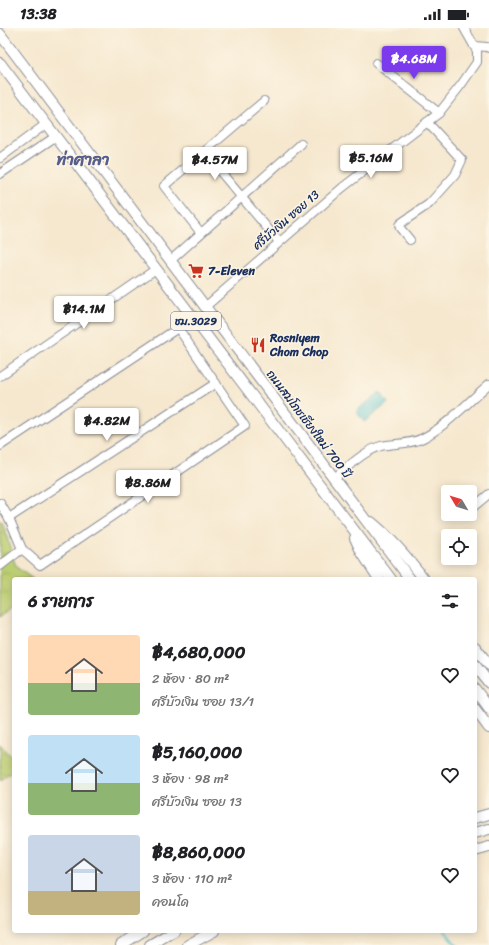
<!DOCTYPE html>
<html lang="th">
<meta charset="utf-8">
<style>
body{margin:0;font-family:Sriracha,"Playpen Sans Thai",sans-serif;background:#f2f2f2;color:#202124;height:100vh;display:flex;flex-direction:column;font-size:15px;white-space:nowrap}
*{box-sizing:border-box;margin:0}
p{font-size:13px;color:#757577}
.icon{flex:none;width:22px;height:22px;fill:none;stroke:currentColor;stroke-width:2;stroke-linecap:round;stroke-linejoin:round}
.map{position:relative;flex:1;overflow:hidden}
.drawer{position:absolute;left:12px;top:549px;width:465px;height:356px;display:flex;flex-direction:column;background:#fff;border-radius:4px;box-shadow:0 2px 10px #0003}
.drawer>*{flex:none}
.needle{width:26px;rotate:308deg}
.controls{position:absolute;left:441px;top:457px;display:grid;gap:8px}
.controls a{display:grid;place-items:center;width:36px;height:36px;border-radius:4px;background:#fff;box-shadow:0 2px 10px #0003;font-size:20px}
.price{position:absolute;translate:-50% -34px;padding:0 9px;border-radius:4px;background:#fff;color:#222;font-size:13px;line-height:26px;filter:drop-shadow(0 1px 2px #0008)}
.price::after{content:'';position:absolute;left:50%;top:24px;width:12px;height:9px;margin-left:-6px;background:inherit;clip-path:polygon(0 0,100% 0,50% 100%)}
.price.selected{background:#7c3aed;color:#fff}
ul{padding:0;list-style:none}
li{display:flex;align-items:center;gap:12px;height:100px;padding:0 16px}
li span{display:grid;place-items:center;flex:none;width:112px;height:80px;border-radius:4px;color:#555}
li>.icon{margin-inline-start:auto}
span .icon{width:48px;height:48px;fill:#fffc;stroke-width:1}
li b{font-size:17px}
h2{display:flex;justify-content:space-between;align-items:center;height:48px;padding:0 16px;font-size:17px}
.status{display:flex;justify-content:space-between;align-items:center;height:28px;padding:0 20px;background:#fff;direction:ltr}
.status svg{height:11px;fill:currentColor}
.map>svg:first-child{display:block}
.grass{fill:url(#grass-tufts);stroke:#6c7e68}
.water{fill:#58c5d0;stroke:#3a7a97}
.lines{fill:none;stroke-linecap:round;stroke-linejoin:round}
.stream{stroke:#58c5d0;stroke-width:2.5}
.minor-casing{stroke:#888c96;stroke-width:10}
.major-casing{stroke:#888c96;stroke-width:12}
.minor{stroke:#fff;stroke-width:8}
.major{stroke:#fff;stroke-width:10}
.labels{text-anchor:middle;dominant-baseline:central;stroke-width:3;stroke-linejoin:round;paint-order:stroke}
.shield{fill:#fcf5e5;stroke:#5e6a86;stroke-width:1}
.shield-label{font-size:11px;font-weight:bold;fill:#1b2f5e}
.street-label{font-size:12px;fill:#1b2f5e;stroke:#fcf5e5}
.poi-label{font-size:12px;font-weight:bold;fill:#1b2f5e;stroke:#fcf5e5;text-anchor:start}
.district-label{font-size:16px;font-weight:bold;fill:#575d8c;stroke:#fcf5e5}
</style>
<div class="status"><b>13:38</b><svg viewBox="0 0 49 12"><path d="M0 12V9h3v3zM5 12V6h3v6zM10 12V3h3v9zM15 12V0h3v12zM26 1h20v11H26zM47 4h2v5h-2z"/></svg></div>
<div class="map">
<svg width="489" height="917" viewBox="0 0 489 917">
<defs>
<pattern id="grass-tufts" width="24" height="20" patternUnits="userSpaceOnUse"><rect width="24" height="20" fill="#bcce71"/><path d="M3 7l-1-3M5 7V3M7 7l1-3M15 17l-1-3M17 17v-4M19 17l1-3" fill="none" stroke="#a1b164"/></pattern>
</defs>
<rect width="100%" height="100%" fill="#fcf5e5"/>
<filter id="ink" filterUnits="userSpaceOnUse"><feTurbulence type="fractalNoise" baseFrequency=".025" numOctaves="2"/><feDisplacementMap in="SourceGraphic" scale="8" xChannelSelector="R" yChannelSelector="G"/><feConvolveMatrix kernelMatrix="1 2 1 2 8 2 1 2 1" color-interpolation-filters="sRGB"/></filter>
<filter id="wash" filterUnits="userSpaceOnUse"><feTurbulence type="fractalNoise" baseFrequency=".012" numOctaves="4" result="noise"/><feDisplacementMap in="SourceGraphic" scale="16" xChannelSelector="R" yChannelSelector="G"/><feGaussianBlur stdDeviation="0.9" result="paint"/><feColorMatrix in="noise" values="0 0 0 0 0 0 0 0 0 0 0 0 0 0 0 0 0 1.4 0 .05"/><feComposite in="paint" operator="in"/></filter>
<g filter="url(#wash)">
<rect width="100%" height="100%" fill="#f6e8cf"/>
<g class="grass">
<path d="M0 493 3 496 16 539 33 551H14V579L0 589Z"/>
<path d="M0 716 14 733V742L0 753Z"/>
</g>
<path class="water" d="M380 364 388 375 364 394 356 383Z"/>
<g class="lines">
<path class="stream" d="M445 903 456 917"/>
</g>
</g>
<g filter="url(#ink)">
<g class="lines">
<defs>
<g id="minor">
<path d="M474 18 487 19 489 20"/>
<path d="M376 35 439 85"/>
<path d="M204 124 279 214"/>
<path d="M0 130 46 96"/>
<path d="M0 146 55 109"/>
<path d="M201 205 164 158 264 73"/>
<path d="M410 212 400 200 399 197 401 195 429 176 455 147 462 132 427 94"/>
<path d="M170 233 301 116"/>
<path d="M205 279 342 160 439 85 461 57 477 34V23L464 0"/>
<path d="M0 348 156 241"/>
<path d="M0 418 193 290"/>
<path d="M334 450C347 440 365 422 381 418 395 415 410 417 423 410 448 397 468 374 489 356"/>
<path d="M0 475 9 490 22 521 40 537 245 398 178 300"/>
<path d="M472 480 489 466"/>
<path d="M9 490 216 355"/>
<path d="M0 538 22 521"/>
</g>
<g id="major">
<path d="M0 6 410 551"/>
<path d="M0 35 391 551"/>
<path d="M371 494C392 511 408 530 424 551"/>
<path d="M355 510 361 523 379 551"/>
<path d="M475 619 489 637"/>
<path d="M475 637 489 655"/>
<path d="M475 661 489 680"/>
<path d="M475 681 489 700"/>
<path d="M475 790 489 786"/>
<path d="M475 805 489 801"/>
<path d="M475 823 489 819"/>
<path d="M121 917 143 903"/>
<path d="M150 917 174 903"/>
<path d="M188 917 214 903"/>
</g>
</defs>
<use href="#minor" class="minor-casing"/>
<use href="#major" class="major-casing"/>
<use href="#minor" class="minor"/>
<use href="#major" class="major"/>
</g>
</g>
<defs>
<symbol id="supermarket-bare" viewBox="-9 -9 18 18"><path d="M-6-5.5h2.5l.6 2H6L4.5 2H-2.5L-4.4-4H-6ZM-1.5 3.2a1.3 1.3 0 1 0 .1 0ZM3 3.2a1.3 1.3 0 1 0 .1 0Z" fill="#c8321e" stroke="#fcf5e5" stroke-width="2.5" paint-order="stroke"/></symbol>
<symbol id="restaurant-bare" viewBox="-9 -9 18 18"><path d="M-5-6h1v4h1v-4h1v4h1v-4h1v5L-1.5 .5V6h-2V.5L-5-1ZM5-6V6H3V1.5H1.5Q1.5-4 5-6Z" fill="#c8321e" stroke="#fcf5e5" stroke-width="2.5" paint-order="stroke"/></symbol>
</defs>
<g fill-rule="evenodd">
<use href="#supermarket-bare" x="185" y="232" width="22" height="22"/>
<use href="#restaurant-bare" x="247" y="306" width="22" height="22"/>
</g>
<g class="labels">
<rect class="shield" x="171" y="284" width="50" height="18" rx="3"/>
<g class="shield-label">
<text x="196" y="293">ชม.3029</text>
</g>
<g class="street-label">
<text transform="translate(286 192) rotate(-41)">ศรีบัวเงิน ซอย 13</text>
<text transform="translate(309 396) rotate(53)">ถนนสมโภชเชียงใหม่ 700 ปี</text>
</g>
<g class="poi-label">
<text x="208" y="243">7-Eleven</text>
<text x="270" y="310">Rosniyem<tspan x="270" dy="14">Chom Chop</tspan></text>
</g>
<g class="district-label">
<text x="83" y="131">ท่าศาลา</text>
</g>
</g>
</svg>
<div class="controls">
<a><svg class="needle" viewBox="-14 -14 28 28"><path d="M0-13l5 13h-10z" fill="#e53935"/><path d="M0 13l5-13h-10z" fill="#757577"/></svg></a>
<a><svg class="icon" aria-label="locate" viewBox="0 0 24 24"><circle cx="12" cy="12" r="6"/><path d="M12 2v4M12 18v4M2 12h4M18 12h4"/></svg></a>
</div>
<b class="price selected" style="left:414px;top:52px">฿4.68M</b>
<b class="price" style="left:371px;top:151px">฿5.16M</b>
<b class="price" style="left:215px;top:153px">฿4.57M</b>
<b class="price" style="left:84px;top:302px">฿14.1M</b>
<b class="price" style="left:107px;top:414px">฿4.82M</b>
<b class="price" style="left:148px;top:476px">฿8.86M</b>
<section class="drawer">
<h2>6 รายการ<svg class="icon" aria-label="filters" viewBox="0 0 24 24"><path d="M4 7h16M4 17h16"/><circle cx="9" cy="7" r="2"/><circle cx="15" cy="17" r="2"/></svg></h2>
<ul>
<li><span style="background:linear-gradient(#ffd9b3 60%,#8fb573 0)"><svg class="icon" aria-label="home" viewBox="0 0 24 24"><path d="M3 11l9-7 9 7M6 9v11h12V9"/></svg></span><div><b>฿4,680,000</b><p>2 ห้อง · 80 m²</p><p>ศรีบัวเงิน ซอย 13/1</p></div><svg class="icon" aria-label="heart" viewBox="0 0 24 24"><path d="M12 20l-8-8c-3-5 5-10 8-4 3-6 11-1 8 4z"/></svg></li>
<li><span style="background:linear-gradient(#bfe0f5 60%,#8fb573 0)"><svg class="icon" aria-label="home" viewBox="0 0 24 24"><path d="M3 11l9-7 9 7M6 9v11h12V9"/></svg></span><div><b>฿5,160,000</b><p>3 ห้อง · 98 m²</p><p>ศรีบัวเงิน ซอย 13</p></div><svg class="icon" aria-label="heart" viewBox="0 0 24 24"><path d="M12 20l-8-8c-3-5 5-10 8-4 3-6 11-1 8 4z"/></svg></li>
<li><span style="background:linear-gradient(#c9d6e8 70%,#c2b280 0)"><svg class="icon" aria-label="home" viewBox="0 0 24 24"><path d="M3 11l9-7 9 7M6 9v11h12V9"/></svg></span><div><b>฿8,860,000</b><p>3 ห้อง · 110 m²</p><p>คอนโด</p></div><svg class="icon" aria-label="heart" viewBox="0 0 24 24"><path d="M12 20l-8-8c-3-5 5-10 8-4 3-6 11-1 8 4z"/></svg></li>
</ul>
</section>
</div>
